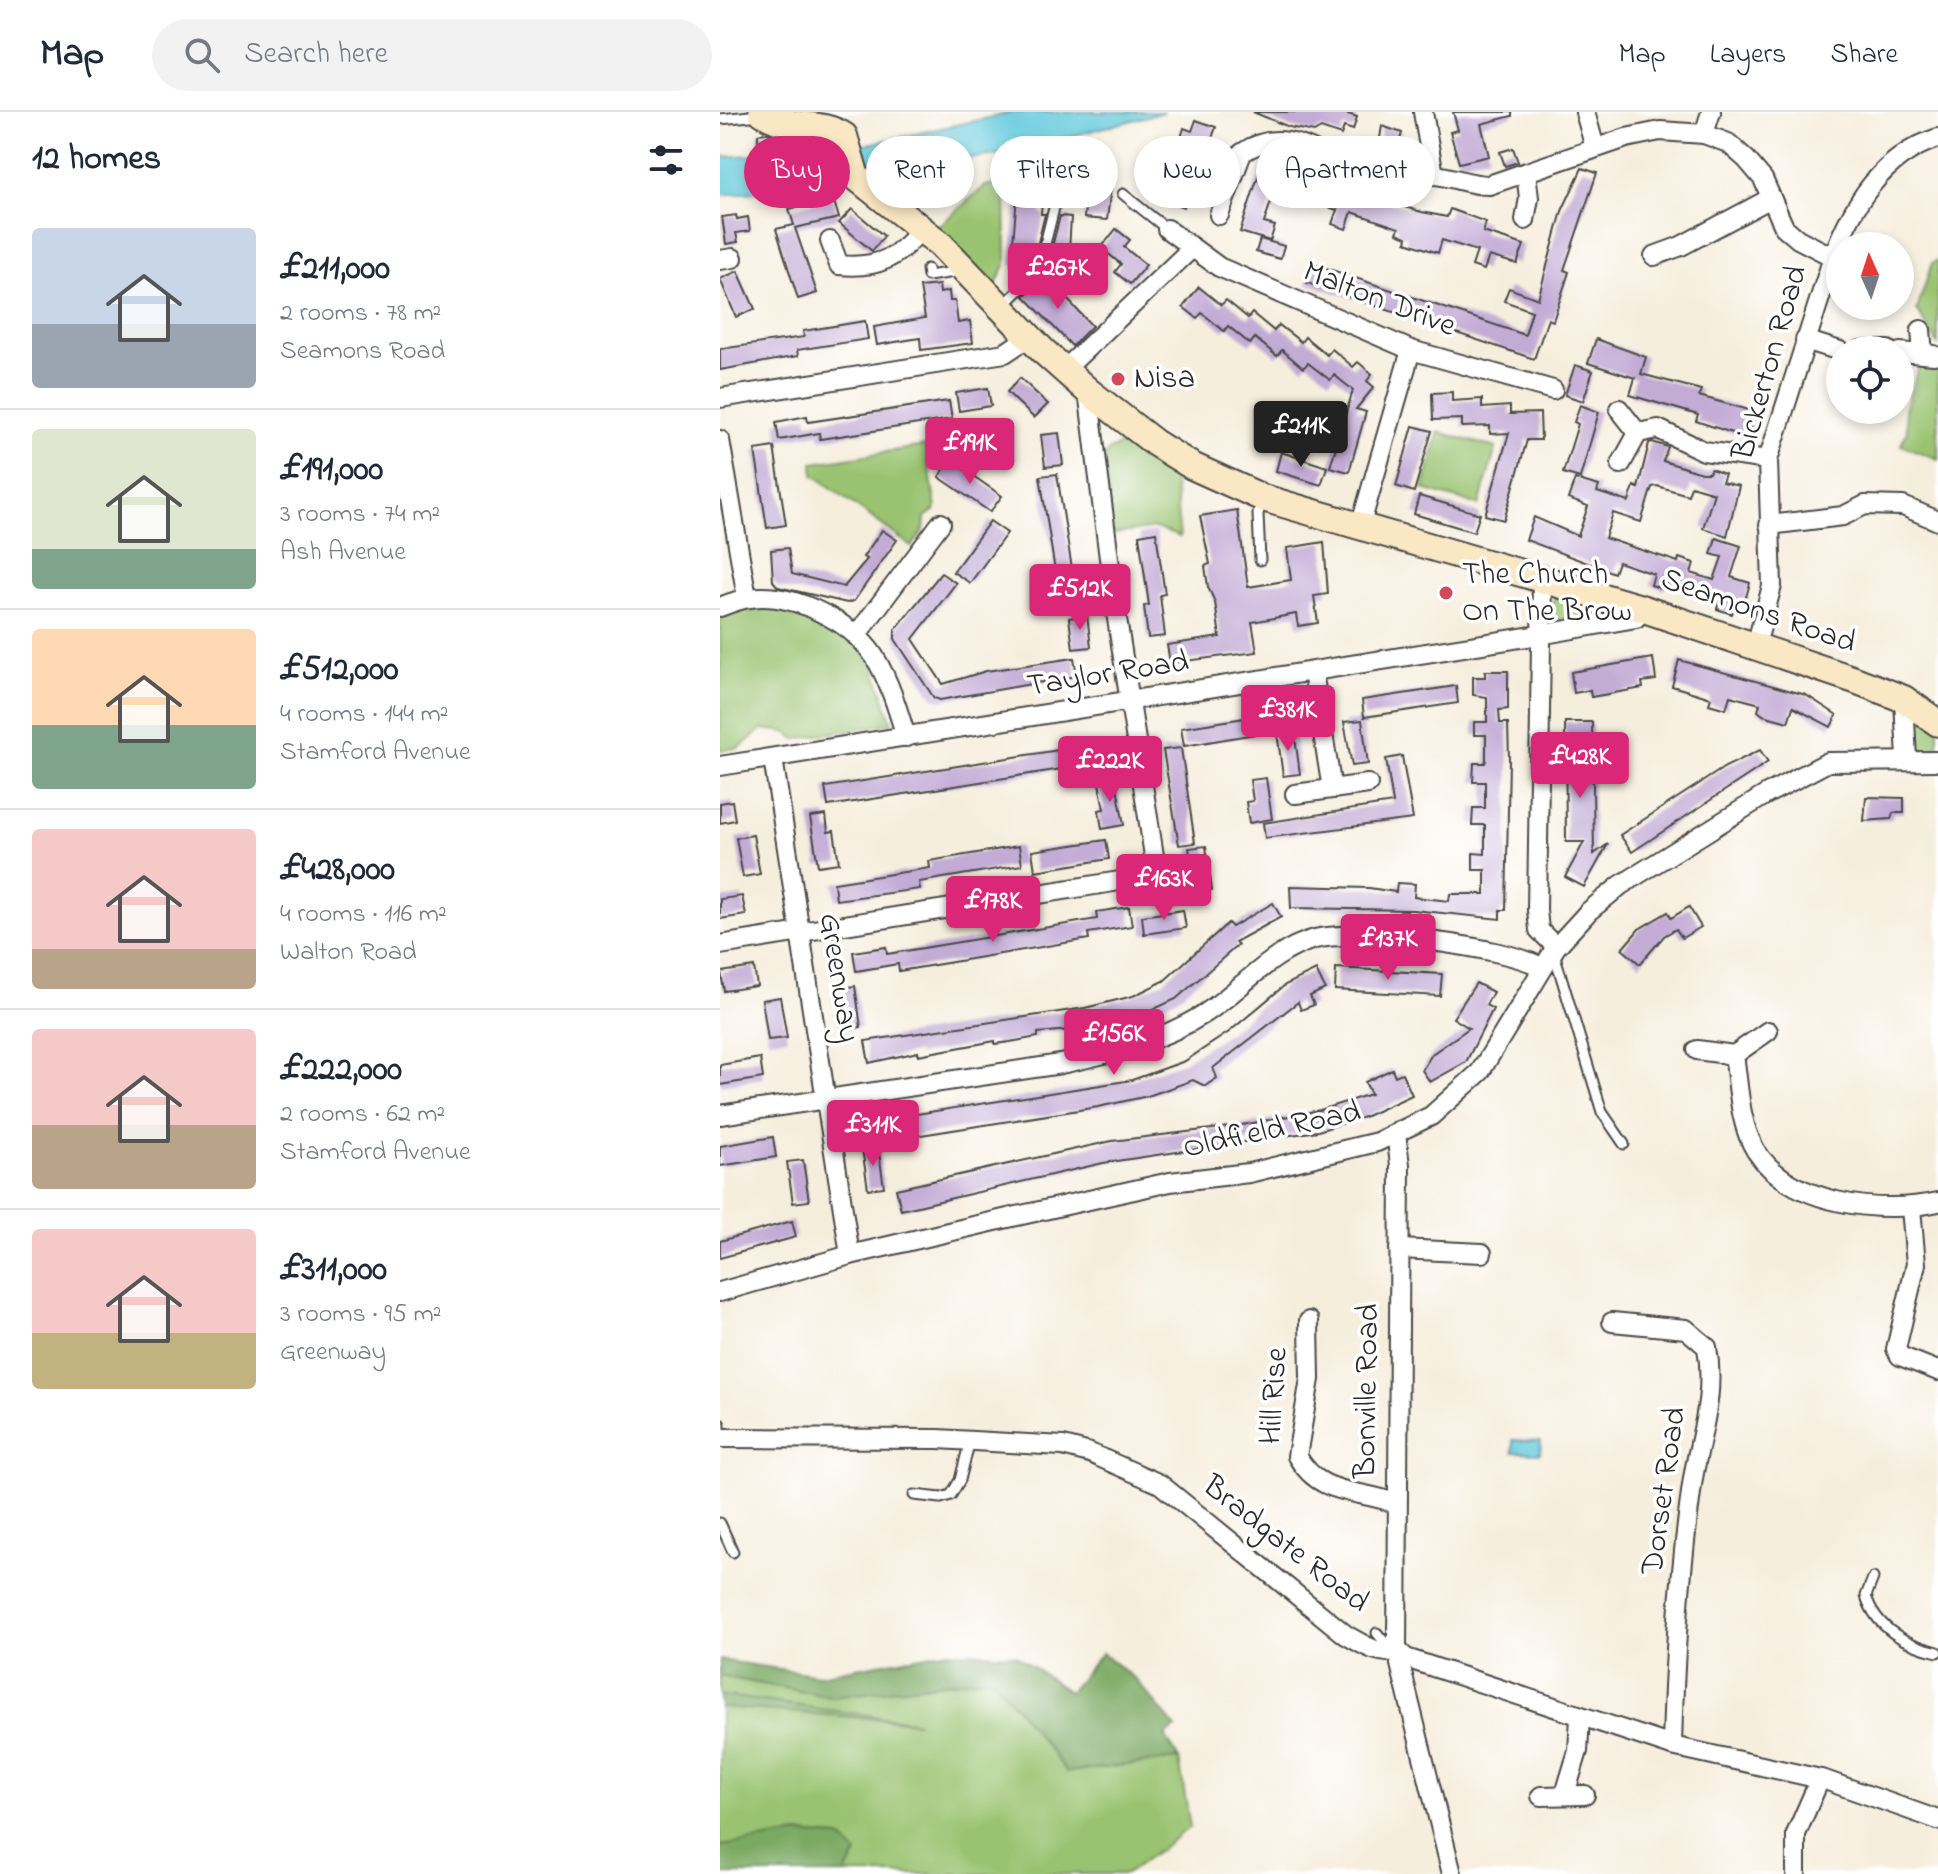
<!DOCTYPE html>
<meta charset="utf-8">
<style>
body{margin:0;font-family:"Indie Flower",sans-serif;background:#f2f2f3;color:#1f2937;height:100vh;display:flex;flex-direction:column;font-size:30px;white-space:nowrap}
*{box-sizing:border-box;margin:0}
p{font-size:26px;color:#747a83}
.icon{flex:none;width:44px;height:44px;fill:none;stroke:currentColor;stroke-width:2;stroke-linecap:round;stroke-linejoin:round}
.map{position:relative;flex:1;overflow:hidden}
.panel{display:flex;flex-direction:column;background:#fff;width:720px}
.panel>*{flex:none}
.guide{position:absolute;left:24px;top:24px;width:760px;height:72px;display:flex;gap:16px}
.needle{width:52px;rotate:357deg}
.tools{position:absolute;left:1106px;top:120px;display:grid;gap:16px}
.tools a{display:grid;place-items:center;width:88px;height:88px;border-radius:50%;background:#fff;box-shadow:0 4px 12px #0003;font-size:40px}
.price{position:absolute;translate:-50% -68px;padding:0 18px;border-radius:8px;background:#db2777;color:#fff;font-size:26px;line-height:52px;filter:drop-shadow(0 2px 4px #0008)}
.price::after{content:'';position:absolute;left:50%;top:48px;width:24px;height:18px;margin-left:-12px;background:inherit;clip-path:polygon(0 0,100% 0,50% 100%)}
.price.selected{background:#222;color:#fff}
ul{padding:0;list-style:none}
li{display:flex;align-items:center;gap:24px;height:200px;padding:0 32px}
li+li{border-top:2px solid #e0e1e3}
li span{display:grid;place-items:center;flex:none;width:224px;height:160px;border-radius:8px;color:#555}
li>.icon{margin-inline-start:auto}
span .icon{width:96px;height:96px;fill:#fffc;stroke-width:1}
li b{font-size:34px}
h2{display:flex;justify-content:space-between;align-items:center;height:96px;padding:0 32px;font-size:34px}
.pill{padding:0 28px;border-radius:36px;background:#fff;box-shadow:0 4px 12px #0003;font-size:28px;line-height:72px}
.pill.selected{background:#db2777;color:#fff}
header{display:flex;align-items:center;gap:48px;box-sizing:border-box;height:112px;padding:0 40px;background:#fff;border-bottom:2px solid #e0e1e3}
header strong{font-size:38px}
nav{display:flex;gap:44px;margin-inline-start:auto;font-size:28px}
.search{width:560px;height:72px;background:#f2f2f3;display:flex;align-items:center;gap:20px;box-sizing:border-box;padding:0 28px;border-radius:44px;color:#747a83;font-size:30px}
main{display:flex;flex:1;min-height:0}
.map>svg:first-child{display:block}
.green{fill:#99c36f;stroke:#62774d;stroke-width:2}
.forest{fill:#7aa962;stroke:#526a46;stroke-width:2}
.water{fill:#5fc8db;stroke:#457a83;stroke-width:2}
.building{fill:#c2abd5}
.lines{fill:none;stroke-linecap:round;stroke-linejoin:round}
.lane-casing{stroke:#494846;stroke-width:13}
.street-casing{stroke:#494846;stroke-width:22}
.secondary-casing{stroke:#494846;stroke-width:30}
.lane{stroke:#fff;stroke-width:9}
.street{stroke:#fff;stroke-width:18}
.secondary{stroke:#fae7c3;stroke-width:26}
.poi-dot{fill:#d1495b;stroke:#fff;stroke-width:3}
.labels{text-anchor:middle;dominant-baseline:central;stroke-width:7;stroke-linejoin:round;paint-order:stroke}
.street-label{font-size:32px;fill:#2b2b2b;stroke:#fff}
.poi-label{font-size:32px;fill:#2b2b2b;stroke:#fff;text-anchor:start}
</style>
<header>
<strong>Map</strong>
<div class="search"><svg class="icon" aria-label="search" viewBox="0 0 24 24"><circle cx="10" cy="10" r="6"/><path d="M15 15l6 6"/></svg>Search here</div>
<nav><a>Map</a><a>Layers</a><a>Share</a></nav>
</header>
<main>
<section class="panel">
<h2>12 homes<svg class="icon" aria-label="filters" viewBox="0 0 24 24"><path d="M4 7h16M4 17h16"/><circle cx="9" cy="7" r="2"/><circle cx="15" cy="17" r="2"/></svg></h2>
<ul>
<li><span style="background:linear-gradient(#c9d6e8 60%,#9aa5b1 0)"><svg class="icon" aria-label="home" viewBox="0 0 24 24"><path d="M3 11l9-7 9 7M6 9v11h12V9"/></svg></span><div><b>£211,000</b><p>2 rooms · 78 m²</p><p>Seamons Road</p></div></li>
<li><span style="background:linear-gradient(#dfe7d0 75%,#7fa58c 0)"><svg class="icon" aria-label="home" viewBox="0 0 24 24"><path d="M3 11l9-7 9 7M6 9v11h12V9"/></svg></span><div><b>£191,000</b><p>3 rooms · 74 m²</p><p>Ash Avenue</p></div></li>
<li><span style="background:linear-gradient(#ffd9b3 60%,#7fa58c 0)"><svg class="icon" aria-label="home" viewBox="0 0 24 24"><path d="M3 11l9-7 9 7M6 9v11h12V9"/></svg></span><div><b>£512,000</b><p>4 rooms · 144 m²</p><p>Stamford Avenue</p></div></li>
<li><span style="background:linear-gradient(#f6c9c9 75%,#b9a48a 0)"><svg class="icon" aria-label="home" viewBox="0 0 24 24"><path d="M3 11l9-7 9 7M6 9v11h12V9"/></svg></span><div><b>£428,000</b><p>4 rooms · 116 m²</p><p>Walton Road</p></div></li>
<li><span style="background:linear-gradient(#f6c9c9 60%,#b9a48a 0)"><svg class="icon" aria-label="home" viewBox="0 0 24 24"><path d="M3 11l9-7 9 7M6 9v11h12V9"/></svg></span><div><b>£222,000</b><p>2 rooms · 62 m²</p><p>Stamford Avenue</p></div></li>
<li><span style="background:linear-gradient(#f6c9c9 65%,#c2b280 0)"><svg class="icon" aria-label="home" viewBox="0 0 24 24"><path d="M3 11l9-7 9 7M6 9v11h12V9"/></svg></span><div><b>£311,000</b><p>3 rooms · 95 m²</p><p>Greenway</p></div></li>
</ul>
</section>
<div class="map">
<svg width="1218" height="1762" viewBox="0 0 1218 1762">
<rect width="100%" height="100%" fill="#fff"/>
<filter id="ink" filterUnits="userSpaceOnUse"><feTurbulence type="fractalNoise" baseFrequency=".0125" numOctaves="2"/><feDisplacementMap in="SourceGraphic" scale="16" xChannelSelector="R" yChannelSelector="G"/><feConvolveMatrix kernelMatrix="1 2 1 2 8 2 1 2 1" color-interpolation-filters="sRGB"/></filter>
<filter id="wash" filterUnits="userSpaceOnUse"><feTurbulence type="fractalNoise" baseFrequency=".006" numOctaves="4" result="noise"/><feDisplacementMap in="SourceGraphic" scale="32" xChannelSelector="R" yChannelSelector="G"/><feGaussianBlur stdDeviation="1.8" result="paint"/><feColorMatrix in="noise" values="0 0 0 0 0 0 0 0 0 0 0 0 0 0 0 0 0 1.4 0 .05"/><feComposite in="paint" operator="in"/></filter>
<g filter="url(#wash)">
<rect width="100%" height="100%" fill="#f6eedd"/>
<g class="green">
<path d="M285 71 286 151 275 175 214 118 265 74Z"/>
<path d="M1218 148V233L1197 198 1212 151Z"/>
<path d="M1199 254H1218V347L1181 333 1187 319 1185 298Z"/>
<path d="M719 320 776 336 759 393 703 377Z"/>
<path d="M405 331 453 362 460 425 435 416 393 422 384 347 389 338Z"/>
<path d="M206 334 216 397 205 405 204 418 192 435 94 363 93 351Z"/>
<path d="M838 484 888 499 889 502 844 510 833 506 832 490Z"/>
<path d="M24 487 87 498 151 545 172 611 76 627 66 620 42 617 19 636 0 638V497Z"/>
<path d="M1184 587 1218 611V649L1187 648Z"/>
<path d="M0 1564 112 1585 272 1565 347 1660 459 1647 470 1715 406 1762H0Z"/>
</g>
<g class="forest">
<path d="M228 1539 296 1543 349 1580 382 1541 416 1568 456 1616 445 1624 459 1647 347 1660 272 1565 112 1585 0 1564V1548L99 1563Z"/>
<path d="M0 1583 198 1610 0 1595Z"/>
<path d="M79 1722 120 1725 137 1741 126 1762H0V1734Z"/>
</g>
<g class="water">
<path d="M295 0H444L278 43 143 60 83 76 0 83V45L121 38Z"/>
<path d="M793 1328 821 1329 820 1341 793 1340Z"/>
</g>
<g id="blocks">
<g class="building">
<path d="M533 0H622L637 5 633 18 624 15 621 23 601 16 594 20 569 15Z"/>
<path d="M733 0H792V4L761 12 769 44 739 51 730 20 738 18Z"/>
<path d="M476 8 496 15 485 45 481 43 477 51 464 95 442 87 449 65 434 60 440 44 454 48 464 16 472 19Z"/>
<path d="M662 14 682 21 672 54 656 50Z"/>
<path d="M47 21 55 24 56 33 38 34V22Z"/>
<path d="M793 36 798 50 785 54 780 40Z"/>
<path d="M301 38 326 40 321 102H325L312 155 291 153Z"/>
<path d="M369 43 389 46 387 58H393L387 108 364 106 367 74 363 73Z"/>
<path d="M545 43 564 49 544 111 555 114 550 129 520 120Z"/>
<path d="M570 43 584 48 578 66 564 61Z"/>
<path d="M862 56 877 61 844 158 849 160 833 209 828 207 814 247 587 171 594 152 805 223 812 199 784 189 789 176 818 187 842 99Z"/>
<path d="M600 71 702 100 727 105 730 97 766 110 763 120 804 133 797 152 769 144 764 158 752 154 757 139 722 128 718 141 686 130 687 125 677 121 679 116 632 100 626 117 612 112 617 98 593 90Z"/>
<path d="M113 86 119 106 75 116 97 181 78 187 56 117 74 113 69 97Z"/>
<path d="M132 97 164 124 152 139 119 111Z"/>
<path d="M16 103 17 107 28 105 30 119 16 121 18 130 6 132 2 105Z"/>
<path d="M340 104 351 105 348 155 327 154Z"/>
<path d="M396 117 410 128 404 135 426 153 410 172 395 160 401 152 381 136Z"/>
<path d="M540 127 564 134 560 147 536 140Z"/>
<path d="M18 159 35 197 16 205 0 167Z"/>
<path d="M325 163 372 214 352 234 304 184Z"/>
<path d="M219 173 220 181 229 179 230 189H235L238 211 250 209 253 231 201 238 200 226 157 233 154 215 205 206 200 175Z"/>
<path d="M479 175 501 193 506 188 528 206 532 201 554 219 559 213 581 230 585 225 607 243 612 237 633 255 638 250 652 262 647 269 654 275 636 297 646 300 629 360 610 355 633 278 614 263 610 268 588 251 583 256 562 238 557 244 535 226 530 232 508 214 504 219 482 201 477 206 463 195Z"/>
<path d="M145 209 148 227 77 238 78 244 0 258V237L84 225 83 219Z"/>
<path d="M876 227 926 245 921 262 981 278 979 284 1036 300 1027 326 976 309 978 303 910 283 915 266 868 251Z"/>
<path d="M855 253 873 259 863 289 845 283Z"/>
<path d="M300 266 328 292 314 306 287 280Z"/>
<path d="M268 276 271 294 239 299 236 281Z"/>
<path d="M732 280V289L762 287V296L790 294V302L820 301 821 328H807L784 408 765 403 789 321 770 322V314L742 315V307L713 308 712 281Z"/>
<path d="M229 289 232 307 100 327 99 321 59 328 56 310 87 304 88 310Z"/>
<path d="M860 293 879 300 860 366 843 361 858 312 854 310Z"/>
<path d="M693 314 712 319 694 380 676 374Z"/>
<path d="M339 321 343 353 325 355 321 323Z"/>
<path d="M932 330 948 335 943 349 982 361H989L991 357 1005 362 1002 370 1019 374 1007 424 983 416 994 381 971 374 968 383 937 374 932 375 921 410 893 401 885 426 958 450 959 446 974 451 971 461 994 468 1002 445 991 442 996 426 1021 434 1011 465 1030 471 1025 489 1016 487 1012 502 997 497 1000 487 947 470 945 478 931 473 934 462 898 450 894 461 806 428 814 405 858 424 868 394 848 387 855 367 879 374 877 380 909 390 914 374 918 376 929 331Z"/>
<path d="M54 335 66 413 47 416 35 338Z"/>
<path d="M561 340 607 355 601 373 556 359Z"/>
<path d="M230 348 282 384 270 400 219 365Z"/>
<path d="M337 362 358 495 341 497 320 364Z"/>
<path d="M699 384 760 402 754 420 694 402Z"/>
<path d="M517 398 528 475 571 468 567 436 604 430 608 482 594 484 598 511 578 514 576 502 532 510 537 540 450 551 447 533 500 525 495 490 488 475 485 454 490 452 480 404Z"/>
<path d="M270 409 287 421 250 471 233 460Z"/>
<path d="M162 418 177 428 134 489 127 491 89 482 58 475 53 469 51 438 68 436 72 462 124 475 147 447 143 445Z"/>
<path d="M436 420 445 482 440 483 445 524 428 526 424 494 429 493 419 423Z"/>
<path d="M221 461 236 471 193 527 223 572 266 559 354 546 357 564 220 588 214 586 175 527V518Z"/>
<path d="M367 503 371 535 353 537 349 506Z"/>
<path d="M933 546 936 568 922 570 923 576 871 585 870 578 854 581 851 560Z"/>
<path d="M959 548 1086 583 1117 603 1111 615 1073 595 1068 610 1043 603 1038 599 1040 592 1010 584 1006 597 989 592 991 586 952 574Z"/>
<path d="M765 559H788V597L779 598 780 611H788L789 648 786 798H780V807L693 798 571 796 570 774 649 776 676 780 677 771 695 772 694 785 729 789 730 782H765V758H753V741L765 742V713H752L753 696H765V670H753L754 651H765L766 648V623H754V610H767V585L753 583V565H765Z"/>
<path d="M736 574 738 591 644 605 642 588Z"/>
<path d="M550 602 553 619 464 634 461 616Z"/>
<path d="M642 608 648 652 632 654 624 610Z"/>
<path d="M845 610H872L874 742 888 732 864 775 845 765 864 730H846Z"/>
<path d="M574 618 580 662 563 664 557 620Z"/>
<path d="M370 633 373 652 108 694 105 675Z"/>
<path d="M461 636 475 731 459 733 443 638Z"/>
<path d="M1040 638 1048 650 912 740 900 723 1005 655Z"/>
<path d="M682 644 693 707 545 726 543 711 673 691 666 647Z"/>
<path d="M395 664 404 713 382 717 379 698 384 697 378 666Z"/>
<path d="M546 666 552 707 529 711 526 690 533 689 530 668Z"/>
<path d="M1146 685 1184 686V701H1173L1171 707 1144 709Z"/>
<path d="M12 689 15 708 0 711V691Z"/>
<path d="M106 703 108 720 114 719 119 751 98 754 90 705Z"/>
<path d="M33 723 40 762 23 765 16 726Z"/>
<path d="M386 728 389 747 315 759 312 739Z"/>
<path d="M299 734 302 753 199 770 200 777 116 788 114 771 210 756 209 749Z"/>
<path d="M486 734 492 778 475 781 469 736Z"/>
<path d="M22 784 26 803 0 807V787Z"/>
<path d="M553 791 561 805 515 830 518 833 456 887 419 904 371 916 318 921V925L290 930 275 932V929L198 943V940L149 951 145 929 365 896 413 884 444 869 508 811 512 815Z"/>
<path d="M409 795 412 814 368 821 369 827 179 859 178 852 136 859 133 840 166 835 167 842 377 807 376 800Z"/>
<path d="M969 795 981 815 962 826 956 817 944 824 920 852 902 837 919 817 948 800 951 806Z"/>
<path d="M463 798 466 816 424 822 422 804Z"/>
<path d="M34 855 37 874 4 879 1 860Z"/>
<path d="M616 856 722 862 720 884 615 878Z"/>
<path d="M596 858 605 877 590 884 594 893 581 898 578 890 493 956 497 966 485 974 473 968 428 984 378 995 169 1028 165 1007 412 968 465 949 509 920 565 873Z"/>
<path d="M756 871 773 880 766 893 773 897 746 950 710 970 702 958 712 942 749 916 733 906Z"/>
<path d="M135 874 141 915 122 918 118 877Z"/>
<path d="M60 885 67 926 48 928 42 888Z"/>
<path d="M40 946 43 966 0 973V953Z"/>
<path d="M672 957 675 964 682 961 692 983 644 1005 598 1019 383 1051 181 1098 176 1077 392 1029 517 1014 600 998 651 982 645 970Z"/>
<path d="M53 1025 56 1045 0 1054V1034Z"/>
<path d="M158 1034 164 1075 148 1077 142 1036Z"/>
<path d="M83 1048 89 1089 73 1091 67 1050Z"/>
<path d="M72 1109 76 1125 0 1146V1129Z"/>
</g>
</g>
</g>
<g filter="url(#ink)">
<use href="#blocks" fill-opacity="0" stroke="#494846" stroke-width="2"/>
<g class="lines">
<defs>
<g id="lane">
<path d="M0 7 40 3"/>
<path d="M403 82 447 117"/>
<path d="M207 157 208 164 235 160 239 156"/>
<path d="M284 193 318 160 338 80 340 41"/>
<path d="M540 448 538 402 542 388"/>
<path d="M834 841 882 1000 904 1032"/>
<path d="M0 1312V1325"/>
<path d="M194 1383 221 1386 231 1383 240 1368 250 1328"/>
<path d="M0 1411 13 1440"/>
<path d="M1153 1466 1146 1484C1156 1516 1186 1533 1218 1540"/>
<path d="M657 1521 671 1538"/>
</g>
<g id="street">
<path d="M703 0 714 63"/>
<path d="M865 0 875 36"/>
<path d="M984 22 991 0"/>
<path d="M499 103 522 41C570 7 607 54 654 65 675 70 694 60 715 63 734 65 749 73 769 73L906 26 940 19 984 22 1008 31 1026 47 1043 67 1064 115 1078 127 1113 145"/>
<path d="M805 108 809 86 806 61"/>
<path d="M447 117 499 155 691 238 833 278"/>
<path d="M110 129 119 153C158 157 178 146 202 116"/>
<path d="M934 144 961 134 1051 86"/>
<path d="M0 148 13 146"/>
<path d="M1201 218 1203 242"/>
<path d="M1085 228 1120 239"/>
<path d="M1141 238H1168"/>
<path d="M1180 240 1214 243"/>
<path d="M344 258 470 138"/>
<path d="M0 286 285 241 309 225"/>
<path d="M899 297 918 321 938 317 984 339 1048 348"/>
<path d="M0 328 27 486"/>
<path d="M901 352 918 321"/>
<path d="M1049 413 1123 404 1145 393 1183 394 1218 409"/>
<path d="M640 415 691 238"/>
<path d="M822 466 817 798 819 818 836 835"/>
<path d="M0 495C10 491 20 487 30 486 72 480 131 509 154 544 169 568 178 598 186 625"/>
<path d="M136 524 221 411"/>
<path d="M1035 537 1052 474 1048 348 1113 145C1132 93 1162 44 1218 26"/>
<path d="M593 560 612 677"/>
<path d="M1184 587 1187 648"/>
<path d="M53 646 130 1143"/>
<path d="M0 654 819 523 916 506 921 496"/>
<path d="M575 682 648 672"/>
<path d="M0 833 437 763 395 494 368 279"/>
<path d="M977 938 1014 943 1048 919"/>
<path d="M1014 943C1019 974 1019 1012 1036 1039 1071 1093 1162 1103 1218 1090"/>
<path d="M0 1003 341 952C392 941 440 930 484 902 520 879 552 838 595 827 637 816 786 834 823 856"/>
<path d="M676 1021 680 1053 677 1538"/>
<path d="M1191 1096 1196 1152 1176 1237 1180 1244 1218 1259"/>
<path d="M679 1137 762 1141"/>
<path d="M0 1180 130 1143 288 1106 450 1070 529 1061 657 1030 711 1004 760 960 836 835 869 799 901 773 1047 682 1108 650 1218 649"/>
<path d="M589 1209 590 1267 577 1344C601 1386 637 1376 677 1392"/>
<path d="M892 1210 966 1217 987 1235C996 1287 979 1324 972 1373 960 1459 954 1548 952 1634"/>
<path d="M0 1326 218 1327 343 1334 370 1341 440 1372 626 1523C641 1531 660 1545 677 1538"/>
<path d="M677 1538 686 1546 952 1634 1105 1668 1218 1708"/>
<path d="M681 1542 680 1552 732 1762"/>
<path d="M845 1682 858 1639 860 1605"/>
<path d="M821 1684 865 1683"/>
<path d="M1076 1762V1722L1100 1667"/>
</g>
<path id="secondary" d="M42 0C66 18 99 8 124 24L136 65 220 132 323 239 368 279 435 331 472 354 543 386 921 496 1135 568 1184 587 1218 611"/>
</defs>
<use href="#lane" class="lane-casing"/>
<use href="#street" class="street-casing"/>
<use href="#secondary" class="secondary-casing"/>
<use href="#lane" class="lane"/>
<use href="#street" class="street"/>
<use href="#secondary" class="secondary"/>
</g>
</g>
<g class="poi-dot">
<circle cx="398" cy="267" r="8"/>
<circle cx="726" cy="481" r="8"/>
</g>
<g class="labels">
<g class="street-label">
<text transform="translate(659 188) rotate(21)">Malton Drive</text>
<text transform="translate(1051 251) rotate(-74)">Bickerton Road</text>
<text transform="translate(1038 500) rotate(19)">Seamons Road</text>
<text transform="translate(388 563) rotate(-9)">Taylor Road</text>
<text transform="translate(118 866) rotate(81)">Greenway</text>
<text transform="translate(552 1019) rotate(-12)">Oldfield Road</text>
<text transform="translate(648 1279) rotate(-89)">Bonville Road</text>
<text transform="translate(555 1284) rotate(-86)">Hill Rise</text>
<text transform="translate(945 1379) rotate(-82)">Dorset Road</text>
<text transform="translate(565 1433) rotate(38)">Bradgate Road</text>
</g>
<g class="poi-label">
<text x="414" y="267">Nisa</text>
<text x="742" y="463">The Church<tspan x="742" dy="37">On The Brow</tspan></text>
</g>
</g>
</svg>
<div class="tools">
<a><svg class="needle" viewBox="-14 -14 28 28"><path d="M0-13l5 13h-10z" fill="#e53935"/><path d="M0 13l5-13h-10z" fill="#747a83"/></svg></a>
<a><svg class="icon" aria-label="locate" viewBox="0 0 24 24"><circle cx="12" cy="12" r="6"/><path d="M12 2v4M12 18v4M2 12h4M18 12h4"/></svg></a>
</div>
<b class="price" style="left:338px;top:199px">£267K</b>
<b class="price selected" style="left:581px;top:357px">£211K</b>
<b class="price" style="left:250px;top:374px">£191K</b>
<b class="price" style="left:360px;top:520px">£512K</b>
<b class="price" style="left:568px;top:641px">£381K</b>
<b class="price" style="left:860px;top:688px">£428K</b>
<b class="price" style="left:390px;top:692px">£222K</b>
<b class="price" style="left:444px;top:810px">£163K</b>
<b class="price" style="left:273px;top:832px">£178K</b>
<b class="price" style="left:668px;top:870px">£137K</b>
<b class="price" style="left:394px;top:965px">£156K</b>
<b class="price" style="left:153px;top:1056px">£311K</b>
<div class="guide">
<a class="pill selected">Buy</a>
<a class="pill">Rent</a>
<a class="pill">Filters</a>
<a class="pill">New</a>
<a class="pill">Apartment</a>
</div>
</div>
</main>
